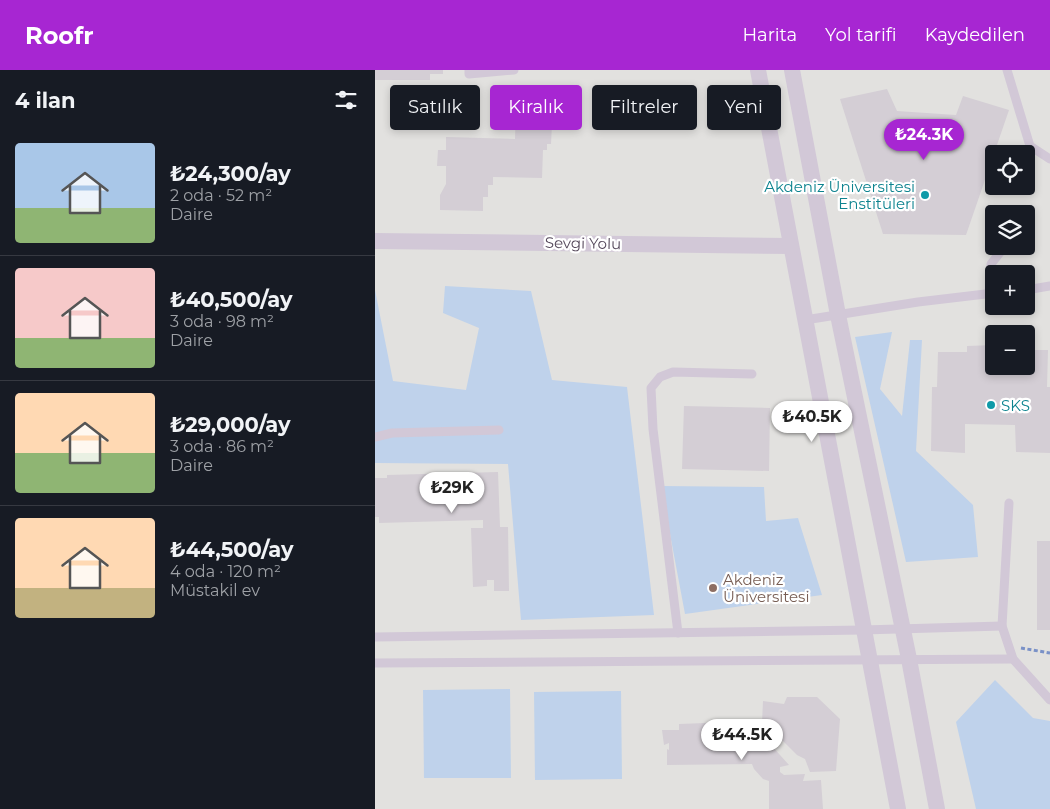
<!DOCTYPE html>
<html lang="tr">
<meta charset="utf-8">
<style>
body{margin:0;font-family:Montserrat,sans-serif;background:#242831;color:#f1f3f6;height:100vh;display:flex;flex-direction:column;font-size:19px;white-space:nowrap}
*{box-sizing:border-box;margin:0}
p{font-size:16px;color:#9ea1a6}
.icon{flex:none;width:28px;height:28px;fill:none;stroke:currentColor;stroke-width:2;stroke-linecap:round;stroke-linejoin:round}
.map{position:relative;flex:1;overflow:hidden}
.sheet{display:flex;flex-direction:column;background:#171b24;width:375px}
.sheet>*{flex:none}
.top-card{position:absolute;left:15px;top:15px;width:475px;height:45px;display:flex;gap:10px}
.tools{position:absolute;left:610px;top:75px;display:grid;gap:10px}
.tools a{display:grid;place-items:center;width:50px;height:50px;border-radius:5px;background:#171b24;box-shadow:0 2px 8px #0003;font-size:25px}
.price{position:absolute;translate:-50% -42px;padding:0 11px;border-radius:18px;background:#fff;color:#222;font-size:16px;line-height:32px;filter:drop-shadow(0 1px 2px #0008)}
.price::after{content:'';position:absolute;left:50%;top:30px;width:15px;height:11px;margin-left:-8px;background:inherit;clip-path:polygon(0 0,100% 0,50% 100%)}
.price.on{background:#a726d2;color:#fff}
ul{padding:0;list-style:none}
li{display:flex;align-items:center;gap:15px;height:125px;padding:0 15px}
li+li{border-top:1px solid #363941}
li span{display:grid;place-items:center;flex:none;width:140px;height:100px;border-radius:5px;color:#555}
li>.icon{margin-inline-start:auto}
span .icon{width:60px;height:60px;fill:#fffc;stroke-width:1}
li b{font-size:21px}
h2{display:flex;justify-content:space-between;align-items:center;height:60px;padding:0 15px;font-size:21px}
.pill{padding:0 18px;border-radius:5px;background:#171b24;box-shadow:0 2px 8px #0003;font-size:18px;line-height:45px}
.pill.on{background:#a726d2;color:#fff}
header{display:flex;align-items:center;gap:30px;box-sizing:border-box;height:70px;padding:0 25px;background:#a726d2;color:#fff}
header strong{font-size:24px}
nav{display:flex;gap:28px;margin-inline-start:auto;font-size:18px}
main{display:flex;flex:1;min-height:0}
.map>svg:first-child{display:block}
.education{fill:#e2e1df;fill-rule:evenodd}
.green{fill:#bfd2eb}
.building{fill:#d4ced5}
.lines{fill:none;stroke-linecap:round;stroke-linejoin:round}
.path{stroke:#7a91c7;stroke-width:3;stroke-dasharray:4 2.5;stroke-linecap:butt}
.lane{stroke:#d2c8d7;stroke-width:9}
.street{stroke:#d2c8d7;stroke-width:16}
.culture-dot{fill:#0f9aa8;stroke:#fff;stroke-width:2}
.education-dot{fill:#8d6e63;stroke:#fff;stroke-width:2}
.labels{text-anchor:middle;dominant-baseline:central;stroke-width:4.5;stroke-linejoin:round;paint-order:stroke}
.culture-label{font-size:15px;fill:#0d838f;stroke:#fff;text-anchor:end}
.street-label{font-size:15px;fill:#54475a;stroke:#fff}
.education-label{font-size:15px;fill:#785e54;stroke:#fff;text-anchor:start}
</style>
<header>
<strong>Roofr</strong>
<nav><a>Harita</a><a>Yol tarifi</a><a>Kaydedilen</a></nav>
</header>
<main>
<section class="sheet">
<h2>4 ilan<svg class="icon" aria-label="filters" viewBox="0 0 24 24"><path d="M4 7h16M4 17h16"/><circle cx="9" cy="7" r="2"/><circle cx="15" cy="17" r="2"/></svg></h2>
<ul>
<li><span style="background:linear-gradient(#a9c7e8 65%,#8fb573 0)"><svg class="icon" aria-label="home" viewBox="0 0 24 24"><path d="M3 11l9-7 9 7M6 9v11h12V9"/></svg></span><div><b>₺24,300/ay</b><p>2 oda · 52 m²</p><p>Daire</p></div></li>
<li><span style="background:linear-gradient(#f6c9c9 70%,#8fb573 0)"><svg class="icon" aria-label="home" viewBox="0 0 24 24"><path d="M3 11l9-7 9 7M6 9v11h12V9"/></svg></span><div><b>₺40,500/ay</b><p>3 oda · 98 m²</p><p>Daire</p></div></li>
<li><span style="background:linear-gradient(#ffd9b3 60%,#8fb573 0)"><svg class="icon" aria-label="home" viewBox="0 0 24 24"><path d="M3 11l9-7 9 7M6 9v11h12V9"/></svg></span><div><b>₺29,000/ay</b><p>3 oda · 86 m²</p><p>Daire</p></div></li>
<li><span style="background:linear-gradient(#ffd9b3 70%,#c2b280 0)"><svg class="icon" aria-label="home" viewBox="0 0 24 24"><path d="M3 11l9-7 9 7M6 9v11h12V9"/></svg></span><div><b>₺44,500/ay</b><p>4 oda · 120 m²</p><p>Müstakil ev</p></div></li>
</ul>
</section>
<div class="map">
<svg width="675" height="739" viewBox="0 0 675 739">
<rect width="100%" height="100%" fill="#f0f0ee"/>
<path class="education" d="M0 0H675V739H0ZM619 84H651V116H619ZM619 144H651V176H619ZM619 204H651V236H619ZM619 264H651V296H619Z"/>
<g class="green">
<path d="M70 216 156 221 177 310 252 317 279 545 146 550 133 394 0 393V220L18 311 91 320 104 258 68 243Z"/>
<path d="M517 262 505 319 527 346 535 270H547L541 381 598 435 603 487 531 492 480 267Z"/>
<path d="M286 416 389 417 391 451 423 448 447 525 310 544Z"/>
<path d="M620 610 658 648 675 651V739H601L581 652Z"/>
<path d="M135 619 136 708H49L48 620Z"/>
<path d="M246 621 247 709 160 710 159 622Z"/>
</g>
<g class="building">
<path d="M0 0H68V4H55V10H0Z"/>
<path d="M512 19 522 41 581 45 588 26 634 40 591 165 508 164 465 29Z"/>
<path d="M151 28H166V35H178L176 74H172V80H168L167 108 118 107V115H113V127H108V141L65 140V125L71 114V96H62L63 80H71V67L140 69 141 34H151Z"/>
<path d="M619 275V296H651V280H673L672 317H675V383L641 382 640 355 590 354V383L556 381 557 317H562L563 282H592V276Z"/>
<path d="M309 336 395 338 394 401 307 399Z"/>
<path d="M123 402 125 457H133L134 521H119V510H112V516L98 517 96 458H108V450L4 453V447H0V408H12V405Z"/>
<rect x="662" y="471" width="13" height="89"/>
<path d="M412 627H442L465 649 461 701 435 702 430 689 422 685 405 668V657H391L387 653 388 631 409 634Z"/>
<path d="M357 652 360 662 388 659 385 675H396L414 695 405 697V702L409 705 430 704 428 711 446 710 448 739H394V711L388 709 379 699 377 694 292 695V679L294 680V673L289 675 287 660H304V654Z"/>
</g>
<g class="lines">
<path class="path" d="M646 578 675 583"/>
<g class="lane">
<path d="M94 0V4L139 0"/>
<path d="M632 0 655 76 675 89"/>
<path d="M651 220 675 216"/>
<path d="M614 224 616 194 630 176"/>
<path d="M430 250 543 232 619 223"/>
<path d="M0 367 17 363 124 360"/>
<path d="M634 433 627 556 638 589 675 630"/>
<path d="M303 563 278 359 276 318 285 307 298 302 377 304"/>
<path d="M0 567 488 560 627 556"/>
<path d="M0 593 638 589"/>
</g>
<g class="street">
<path d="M383 0 523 739"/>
<path d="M417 0 463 245 534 589 562 739"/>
<path d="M0 171 416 176"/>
</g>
</g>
<g class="culture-dot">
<circle cx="550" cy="125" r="5"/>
<circle cx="616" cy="335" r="5"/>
</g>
<circle class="education-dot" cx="338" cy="518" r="5"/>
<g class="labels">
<g class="culture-label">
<text x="540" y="116">Akdeniz Üniversitesi<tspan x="540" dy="17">Enstitüleri</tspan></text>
<text x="626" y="335" text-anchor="start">SKS</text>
</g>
<g class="street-label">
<text transform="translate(208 173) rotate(1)">Sevgi Yolu</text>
</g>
<g class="education-label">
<text x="348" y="509">Akdeniz<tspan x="348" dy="17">Üniversitesi</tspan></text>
</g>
</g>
</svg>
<div class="tools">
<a><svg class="icon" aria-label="locate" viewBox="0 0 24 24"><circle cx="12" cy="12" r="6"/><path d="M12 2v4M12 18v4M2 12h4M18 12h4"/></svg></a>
<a><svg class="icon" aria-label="layers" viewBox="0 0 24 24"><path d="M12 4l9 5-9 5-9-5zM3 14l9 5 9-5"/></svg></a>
<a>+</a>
<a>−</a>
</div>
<b class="price on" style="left:549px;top:91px">₺24.3K</b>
<b class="price" style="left:437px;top:373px">₺40.5K</b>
<b class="price" style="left:77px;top:444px">₺29K</b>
<b class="price" style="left:367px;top:691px">₺44.5K</b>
<div class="top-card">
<a class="pill">Satılık</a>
<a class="pill on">Kiralık</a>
<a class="pill">Filtreler</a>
<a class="pill">Yeni</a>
</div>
</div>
</main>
